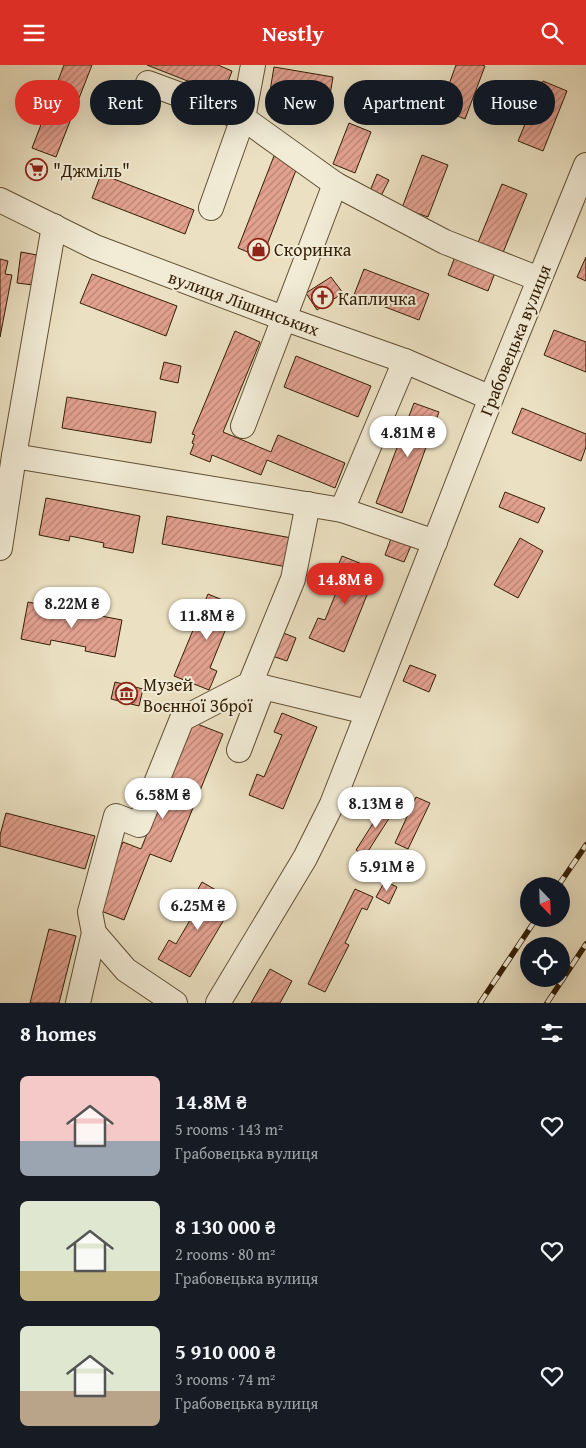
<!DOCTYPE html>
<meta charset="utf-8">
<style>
body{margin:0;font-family:"Gentium Book Plus",serif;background:#20242c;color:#f1f3f6;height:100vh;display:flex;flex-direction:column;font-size:19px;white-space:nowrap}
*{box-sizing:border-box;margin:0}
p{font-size:16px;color:#9ea1a6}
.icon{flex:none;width:28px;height:28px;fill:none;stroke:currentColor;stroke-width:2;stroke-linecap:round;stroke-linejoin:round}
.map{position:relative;height:938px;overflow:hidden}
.drawer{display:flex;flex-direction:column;background:#171b24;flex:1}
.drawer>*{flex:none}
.top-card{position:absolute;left:15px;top:15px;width:556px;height:45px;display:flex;gap:10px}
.needle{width:32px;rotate:157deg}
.tools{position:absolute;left:520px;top:812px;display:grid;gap:10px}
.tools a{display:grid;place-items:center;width:50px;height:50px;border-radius:50%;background:#171b24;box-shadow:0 5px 20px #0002;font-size:25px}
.price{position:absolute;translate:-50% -42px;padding:0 11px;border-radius:18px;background:#fff;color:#222;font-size:16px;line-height:32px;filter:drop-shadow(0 1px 2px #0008)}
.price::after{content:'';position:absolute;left:50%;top:30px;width:15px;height:11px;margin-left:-8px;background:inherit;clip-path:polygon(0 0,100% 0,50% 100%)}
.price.on{background:#d93025;color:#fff}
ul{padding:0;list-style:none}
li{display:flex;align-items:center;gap:15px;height:125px;padding:0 20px}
li span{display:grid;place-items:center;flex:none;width:140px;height:100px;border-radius:8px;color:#555}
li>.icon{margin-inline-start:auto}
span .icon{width:60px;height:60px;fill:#fffc;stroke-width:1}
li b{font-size:21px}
h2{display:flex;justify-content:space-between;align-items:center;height:60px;padding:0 20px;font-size:21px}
.tag{padding:0 18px;border-radius:22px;background:#171b24;box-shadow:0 5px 20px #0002;font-size:18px;line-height:45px}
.tag.on{background:#d93025;color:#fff}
header{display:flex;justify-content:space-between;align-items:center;height:65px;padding:0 20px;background:#d93025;color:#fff;font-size:22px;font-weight:700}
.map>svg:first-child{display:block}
.building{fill:url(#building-hatch);stroke:#331f05}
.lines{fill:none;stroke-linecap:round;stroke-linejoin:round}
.minor-casing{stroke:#615034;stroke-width:26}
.minor{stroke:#f2ecd7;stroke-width:24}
.rail-casing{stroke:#331f05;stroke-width:5.5}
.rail{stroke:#f2ecd7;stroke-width:4;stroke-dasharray:11;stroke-linecap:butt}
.labels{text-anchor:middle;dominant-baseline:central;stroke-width:4;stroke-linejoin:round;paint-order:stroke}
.poi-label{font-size:18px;fill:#331f05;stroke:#f2ecd7;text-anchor:start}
.street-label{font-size:18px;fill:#331f05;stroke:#f2ecd7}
</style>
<header><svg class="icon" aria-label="menu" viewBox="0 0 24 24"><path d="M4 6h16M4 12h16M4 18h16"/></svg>Nestly<svg class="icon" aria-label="search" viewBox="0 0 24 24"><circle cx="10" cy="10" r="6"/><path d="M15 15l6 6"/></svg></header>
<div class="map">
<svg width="586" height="938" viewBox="0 0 586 938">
<defs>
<pattern id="building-hatch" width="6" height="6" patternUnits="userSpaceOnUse" patternTransform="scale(1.25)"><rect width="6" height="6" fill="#e3a190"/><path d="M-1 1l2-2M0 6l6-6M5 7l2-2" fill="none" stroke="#b98374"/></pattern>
</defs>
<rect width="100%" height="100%" fill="#ebe1c2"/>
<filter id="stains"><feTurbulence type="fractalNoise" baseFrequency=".004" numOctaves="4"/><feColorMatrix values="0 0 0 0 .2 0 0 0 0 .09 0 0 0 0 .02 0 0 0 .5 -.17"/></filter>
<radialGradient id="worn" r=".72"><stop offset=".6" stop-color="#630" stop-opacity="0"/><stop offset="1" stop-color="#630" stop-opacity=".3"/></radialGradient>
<g class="building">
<path d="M64 0H92L56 92 32 83Z"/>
<path d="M147 0H218L232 6 223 30Z"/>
<path d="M456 0H482L485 1 465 54 440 44Z"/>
<path d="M274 2 333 12 329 36 270 26Z"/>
<path d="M543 16 567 26 543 86 518 76Z"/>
<path d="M349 58 371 67 355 108 333 99Z"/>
<path d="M422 90 448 100 428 152 402 143Z"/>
<path d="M274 91 298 100 262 193 238 183Z"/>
<path d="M101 109 194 145 185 169 92 133Z"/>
<path d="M377 109 389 115 380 133 369 128Z"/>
<path d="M502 119 527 129 502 190 477 180Z"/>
<path d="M21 187 37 190 33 220 17 218Z"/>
<path d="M456 189 496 205 488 226 448 210Z"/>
<path d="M586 192V216L577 212Z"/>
<path d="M0 194 8 196 5 209 12 210 0 272Z"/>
<path d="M364 204 429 229 419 255 354 230Z"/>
<path d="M92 209 177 241 166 271 80 238Z"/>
<path d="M331 212 343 228 317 245 306 228Z"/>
<path d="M554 265 586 277V307L544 290Z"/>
<path d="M235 266 260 277 223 367 271 387 278 370 345 398 335 423 267 395 261 410 212 390 210 397 190 389 194 379 192 378 195 370 192 369Z"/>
<path d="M296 291 371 321 358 352 284 322Z"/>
<path d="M164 297 181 301 178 318 160 314Z"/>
<path d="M67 332 156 347 151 378 62 363Z"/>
<path d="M414 338 439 347 402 448 376 438Z"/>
<path d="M522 343 586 369V382L581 396 512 368Z"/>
<path d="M505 427 545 443 538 458 499 442Z"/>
<path d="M46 433 140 451 133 488 103 482 104 478 70 471 69 476 39 470Z"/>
<path d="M167 451 292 473 287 502 162 479Z"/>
<path d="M393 468 413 476 404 497 385 490Z"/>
<path d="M520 473 543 486 518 533 494 520Z"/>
<path d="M342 491 377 505 344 587 309 573 318 553 325 555 342 513 334 511Z"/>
<path d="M208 529 242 543 234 564 227 561 210 603 217 606 209 625 174 611Z"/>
<path d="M28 537 122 555 115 592 85 586 86 582 51 575 50 580 21 574Z"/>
<path d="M281 567 296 573 287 596 272 591Z"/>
<path d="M410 600 436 610 429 627 403 616Z"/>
<path d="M115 617 143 624 139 641 111 634Z"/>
<path d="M282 648 317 662 283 744 249 730 257 709 264 712 282 670 274 667Z"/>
<path d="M192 657 223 669 171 797 150 789 124 855 96 844 123 777 141 784Z"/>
<path d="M416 732 430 738 408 784 395 778Z"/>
<path d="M386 738 395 744 365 791 356 785Z"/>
<path d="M6 748 95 771 85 804 0 781V770Z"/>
<path d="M385 816 397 822 389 839 376 832Z"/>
<path d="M202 817 235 836 190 912 158 894 169 875 176 879 199 840 192 835Z"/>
<path d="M355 824 373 832 367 845 362 843 345 878 349 880 325 927 308 919Z"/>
<path d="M49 864 76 871 59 938H30Z"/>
<path d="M270 904 292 916 280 938H251Z"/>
</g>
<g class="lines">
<defs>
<g id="minor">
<path d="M148 18 243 53 335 119 445 177 539 214"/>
<path d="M0 135 95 182 283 253 405 296 491 333"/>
<path d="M211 143 243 53 253 0"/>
<path d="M243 361 335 119"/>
<path d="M14 391 342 445 435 477"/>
<path d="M342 445 405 296"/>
<path d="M0 483 14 391 54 161"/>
<path d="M250 619 367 647"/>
<path d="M239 685 263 622"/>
<path d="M94 868 126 905 175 938"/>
<path d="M78 938 94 868 90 847 116 751 139 760 182 654 250 619 293 514 308 439"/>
<path d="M218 938 305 793 332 739 491 333 586 100"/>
</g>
</defs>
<use href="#minor" class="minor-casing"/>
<use href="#minor" class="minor"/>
<defs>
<g id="rail">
<path d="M558 821 586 780"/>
<path d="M480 938 536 854"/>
<path d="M547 938 586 879"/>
</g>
</defs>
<use href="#rail" class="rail-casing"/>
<use href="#rail" class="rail"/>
</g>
<defs>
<symbol id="supermarket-ring" viewBox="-11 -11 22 22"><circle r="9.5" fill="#f2ecd7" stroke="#8f2418" stroke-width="1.5"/><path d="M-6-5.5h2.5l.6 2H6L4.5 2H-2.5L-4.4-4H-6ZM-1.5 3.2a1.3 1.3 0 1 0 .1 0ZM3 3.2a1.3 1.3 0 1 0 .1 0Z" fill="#8f2418"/></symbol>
<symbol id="shop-ring" viewBox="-11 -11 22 22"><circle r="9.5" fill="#f2ecd7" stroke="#8f2418" stroke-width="1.5"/><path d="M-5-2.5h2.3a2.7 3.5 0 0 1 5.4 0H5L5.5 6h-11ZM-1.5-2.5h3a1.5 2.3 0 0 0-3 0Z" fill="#8f2418"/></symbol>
<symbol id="church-ring" viewBox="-11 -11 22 22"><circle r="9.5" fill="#f2ecd7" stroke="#8f2418" stroke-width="1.5"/><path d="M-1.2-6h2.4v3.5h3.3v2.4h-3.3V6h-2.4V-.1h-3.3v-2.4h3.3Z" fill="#8f2418"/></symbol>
<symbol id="museum-ring" viewBox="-11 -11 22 22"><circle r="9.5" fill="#f2ecd7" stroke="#8f2418" stroke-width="1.5"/><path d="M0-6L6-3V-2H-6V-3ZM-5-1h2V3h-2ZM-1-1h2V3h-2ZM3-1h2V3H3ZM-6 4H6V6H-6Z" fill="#8f2418"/></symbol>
</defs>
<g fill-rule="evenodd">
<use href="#supermarket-ring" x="24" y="92" width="25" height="25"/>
<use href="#shop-ring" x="246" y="172" width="25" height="25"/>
<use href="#church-ring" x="310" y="220" width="25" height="25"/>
<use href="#museum-ring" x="114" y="616" width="25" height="25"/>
</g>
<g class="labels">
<g class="poi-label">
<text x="53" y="105">"Джміль"</text>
<text x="274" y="184">Скоринка</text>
<text x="338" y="233">Капличка</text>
<text x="143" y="619">Музей<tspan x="143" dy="21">Воєнної Зброї</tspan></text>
</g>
<g class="street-label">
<text transform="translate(244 238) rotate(20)">вулиця Лішинських</text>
<text transform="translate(515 275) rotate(-68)">Грабовецька вулиця</text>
</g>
</g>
<rect width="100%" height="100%" filter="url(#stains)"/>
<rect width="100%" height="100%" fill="url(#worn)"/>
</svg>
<div class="tools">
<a><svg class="needle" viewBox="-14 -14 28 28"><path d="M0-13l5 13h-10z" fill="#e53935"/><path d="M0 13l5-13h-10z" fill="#9ea1a6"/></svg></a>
<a><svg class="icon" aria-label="locate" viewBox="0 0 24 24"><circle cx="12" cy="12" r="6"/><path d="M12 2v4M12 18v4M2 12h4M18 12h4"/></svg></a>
</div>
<b class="price" style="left:408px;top:393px">4.81M ₴</b>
<b class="price on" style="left:345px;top:540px">14.8M ₴</b>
<b class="price" style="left:72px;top:564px">8.22M ₴</b>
<b class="price" style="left:207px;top:576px">11.8M ₴</b>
<b class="price" style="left:163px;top:755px">6.58M ₴</b>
<b class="price" style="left:376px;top:764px">8.13M ₴</b>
<b class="price" style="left:387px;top:827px">5.91M ₴</b>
<b class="price" style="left:198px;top:866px">6.25M ₴</b>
<div class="top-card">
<a class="tag on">Buy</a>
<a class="tag">Rent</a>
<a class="tag">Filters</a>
<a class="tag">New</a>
<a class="tag">Apartment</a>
<a class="tag">House</a>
</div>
</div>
<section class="drawer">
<h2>8 homes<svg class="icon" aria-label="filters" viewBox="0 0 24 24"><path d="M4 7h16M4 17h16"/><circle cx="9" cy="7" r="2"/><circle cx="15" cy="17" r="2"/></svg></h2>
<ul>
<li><span style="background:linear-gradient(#f6c9c9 65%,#9aa5b1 0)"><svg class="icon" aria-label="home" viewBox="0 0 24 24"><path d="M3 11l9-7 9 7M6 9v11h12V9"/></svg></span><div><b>14.8M ₴</b><p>5 rooms · 143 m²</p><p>Грабовецька вулиця</p></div><svg class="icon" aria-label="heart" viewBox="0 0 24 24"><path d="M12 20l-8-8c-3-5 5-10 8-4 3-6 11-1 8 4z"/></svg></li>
<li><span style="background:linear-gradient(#dfe7d0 70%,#c2b280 0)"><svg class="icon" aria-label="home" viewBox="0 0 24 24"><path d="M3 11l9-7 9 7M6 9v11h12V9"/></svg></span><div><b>8 130 000 ₴</b><p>2 rooms · 80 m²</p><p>Грабовецька вулиця</p></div><svg class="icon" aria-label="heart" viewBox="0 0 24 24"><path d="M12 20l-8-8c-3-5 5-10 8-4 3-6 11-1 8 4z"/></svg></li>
<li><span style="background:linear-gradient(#dfe7d0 65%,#b9a48a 0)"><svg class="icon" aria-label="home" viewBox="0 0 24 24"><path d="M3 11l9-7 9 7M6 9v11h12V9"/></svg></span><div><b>5 910 000 ₴</b><p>3 rooms · 74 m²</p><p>Грабовецька вулиця</p></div><svg class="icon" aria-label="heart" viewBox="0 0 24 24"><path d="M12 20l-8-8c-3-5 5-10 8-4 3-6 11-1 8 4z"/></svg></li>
</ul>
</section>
